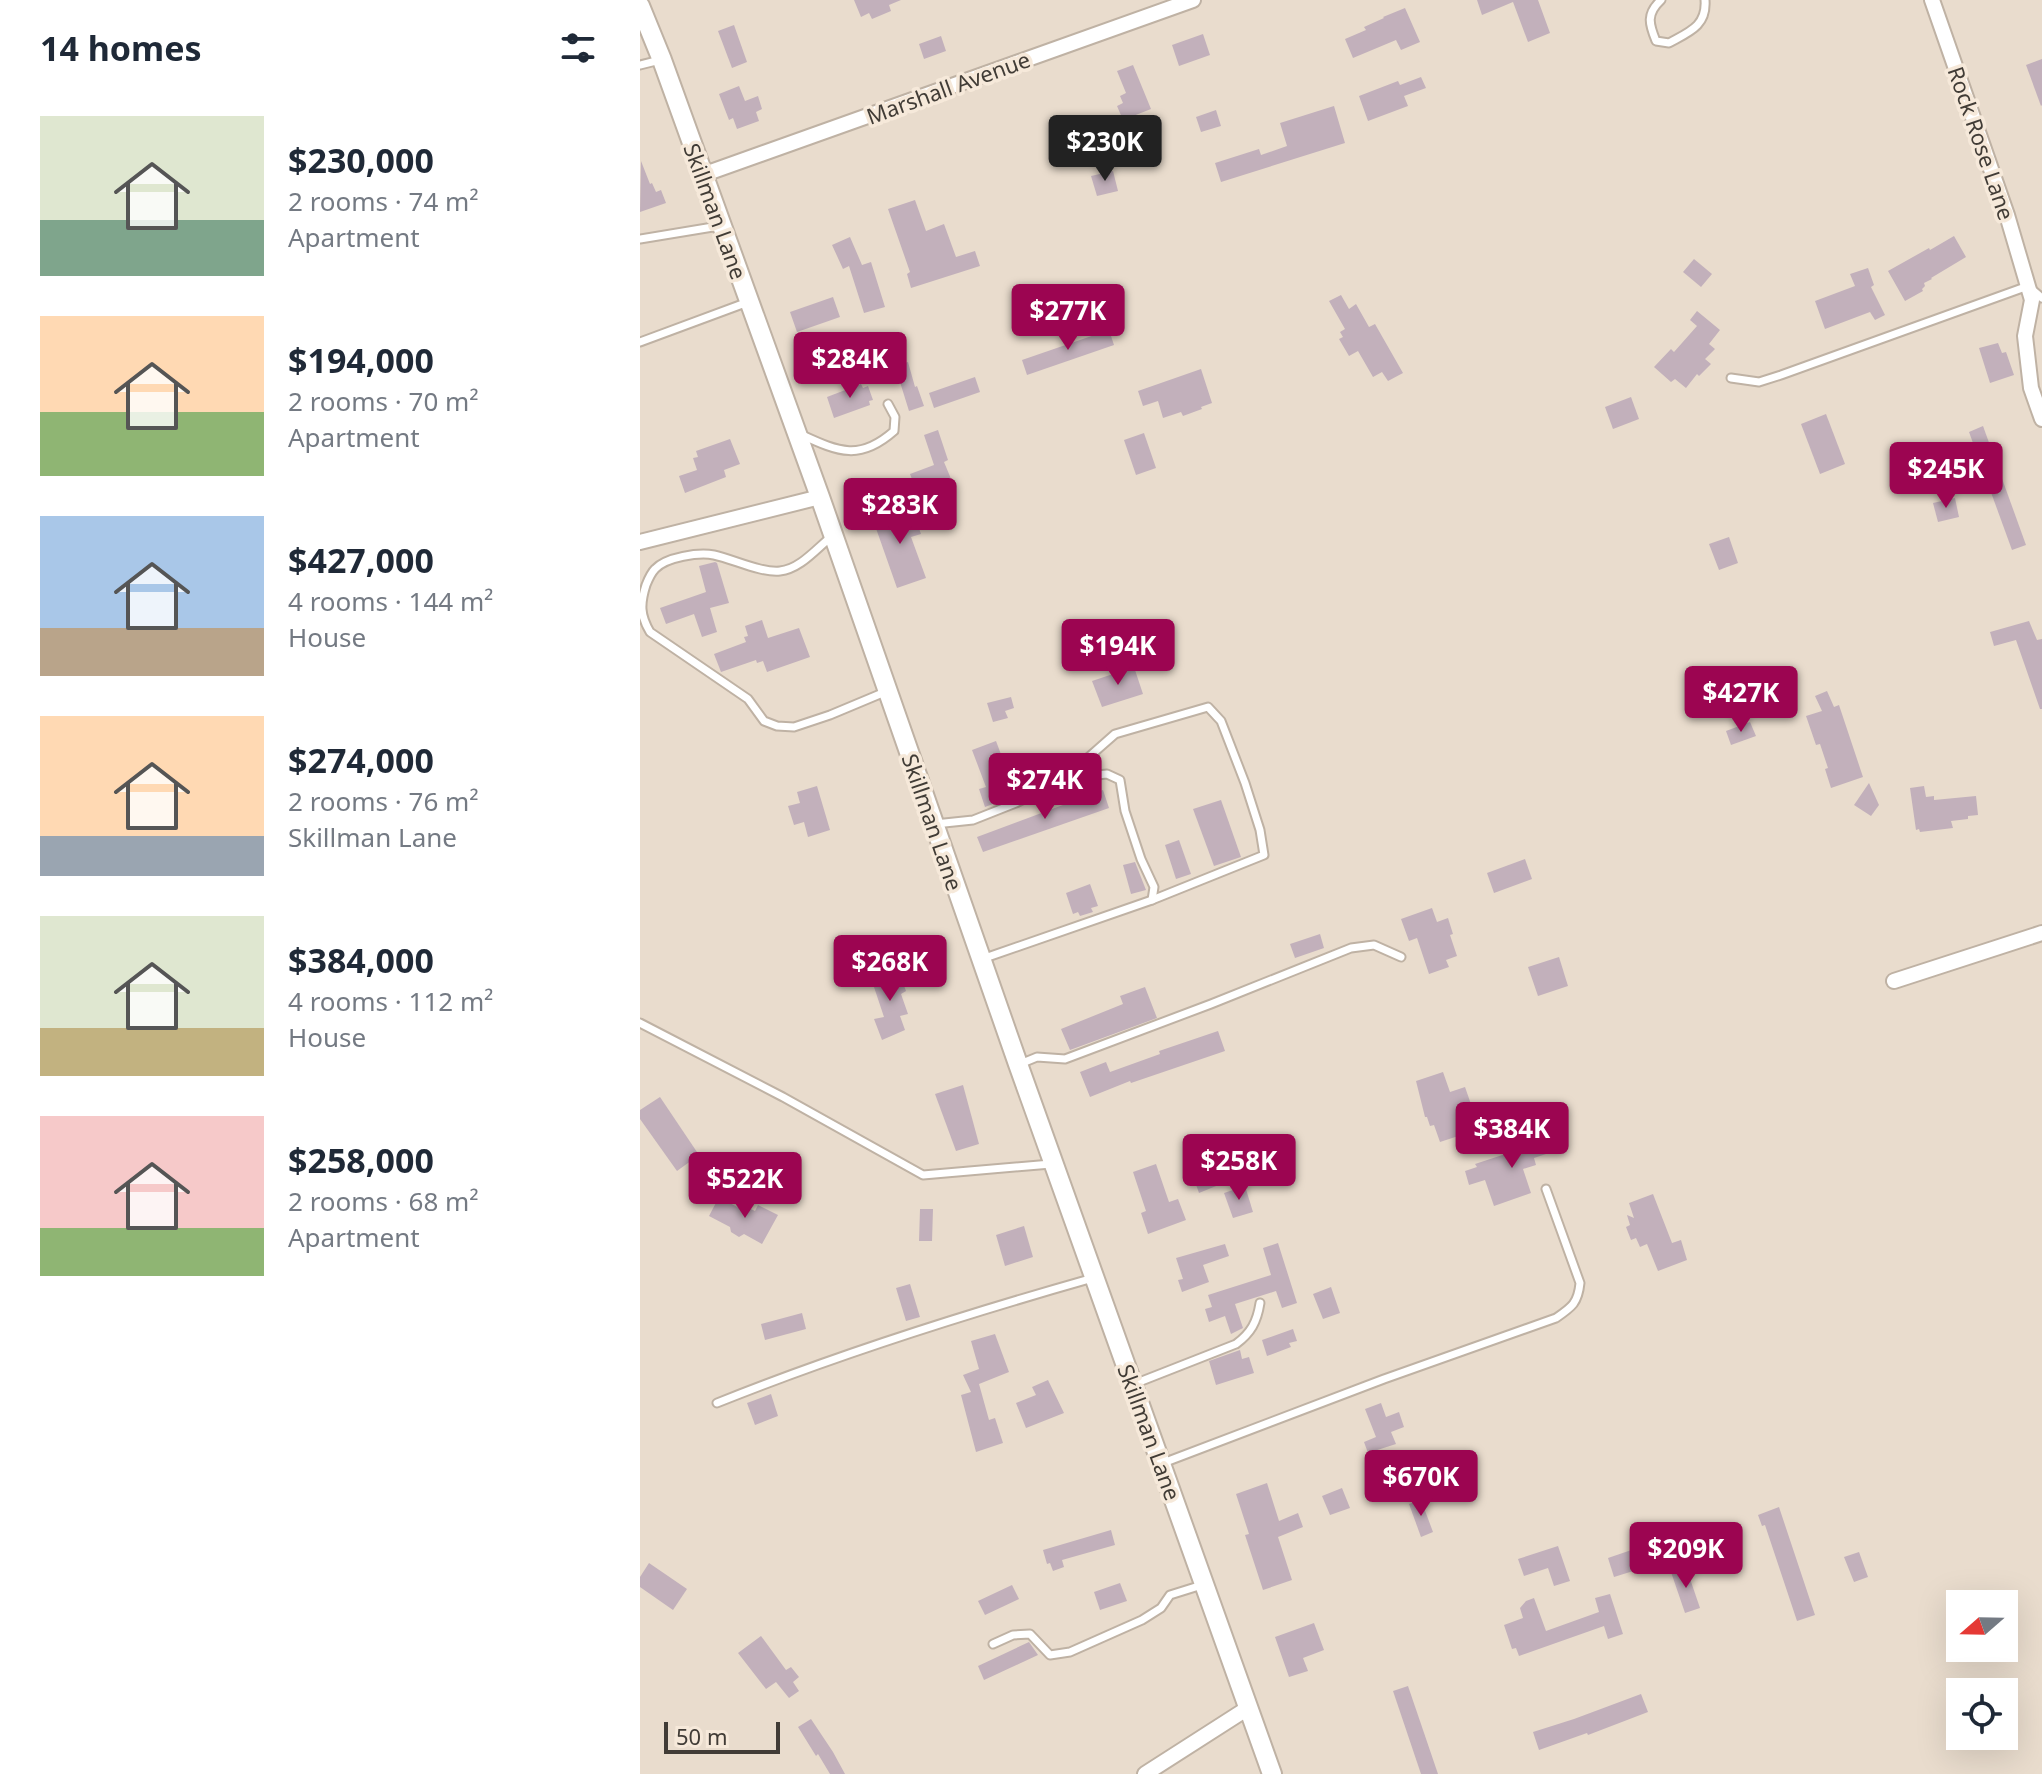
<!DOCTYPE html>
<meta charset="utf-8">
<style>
body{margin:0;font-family:"Noto Sans",sans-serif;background:#f2f2f3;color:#1f2937;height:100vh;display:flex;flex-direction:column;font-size:30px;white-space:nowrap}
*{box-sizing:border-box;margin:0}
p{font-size:26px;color:#747a83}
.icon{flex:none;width:44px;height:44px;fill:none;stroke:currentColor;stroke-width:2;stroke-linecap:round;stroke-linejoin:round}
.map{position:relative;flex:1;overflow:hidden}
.details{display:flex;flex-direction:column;background:#fff;width:640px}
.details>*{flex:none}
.needle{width:52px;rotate:250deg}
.controls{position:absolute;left:1306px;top:1590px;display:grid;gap:16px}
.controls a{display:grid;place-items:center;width:72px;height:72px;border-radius:0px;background:#fff;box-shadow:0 8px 32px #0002;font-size:40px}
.scale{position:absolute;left:24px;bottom:20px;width:116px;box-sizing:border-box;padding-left:8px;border:4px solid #413c36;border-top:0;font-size:22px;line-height:28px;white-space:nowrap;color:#413c36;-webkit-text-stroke:6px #f6e9da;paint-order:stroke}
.price{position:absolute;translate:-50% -68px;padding:0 18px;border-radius:8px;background:#9c0551;color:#fff;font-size:26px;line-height:52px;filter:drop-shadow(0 2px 4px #0008)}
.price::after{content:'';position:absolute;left:50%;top:48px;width:24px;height:18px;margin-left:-12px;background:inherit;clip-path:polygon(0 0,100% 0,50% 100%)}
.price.active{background:#222;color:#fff}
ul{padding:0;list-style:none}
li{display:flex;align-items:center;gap:24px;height:200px;padding:0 40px}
li span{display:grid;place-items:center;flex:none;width:224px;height:160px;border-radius:0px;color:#555}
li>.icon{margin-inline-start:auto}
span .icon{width:96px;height:96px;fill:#fffc;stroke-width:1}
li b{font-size:34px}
h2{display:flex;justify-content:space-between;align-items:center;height:96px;padding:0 40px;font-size:34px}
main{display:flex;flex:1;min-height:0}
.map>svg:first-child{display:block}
.building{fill:#c2b0bb}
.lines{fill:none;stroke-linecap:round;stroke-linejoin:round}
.service-casing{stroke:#bfb2a4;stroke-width:11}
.minor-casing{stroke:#bfb2a4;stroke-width:18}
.tertiary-casing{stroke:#bfb2a4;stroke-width:22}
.service{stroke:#fff;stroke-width:7}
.minor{stroke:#fff;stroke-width:14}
.tertiary{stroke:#fff;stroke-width:18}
.labels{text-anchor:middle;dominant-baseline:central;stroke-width:7;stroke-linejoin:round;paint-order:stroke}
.street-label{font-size:22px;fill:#413c36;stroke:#f6e9da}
</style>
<main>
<section class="details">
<h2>14 homes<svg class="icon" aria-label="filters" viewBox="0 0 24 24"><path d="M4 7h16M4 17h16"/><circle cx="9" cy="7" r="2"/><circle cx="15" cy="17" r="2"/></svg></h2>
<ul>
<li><span style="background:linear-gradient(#dfe7d0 65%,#7fa58c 0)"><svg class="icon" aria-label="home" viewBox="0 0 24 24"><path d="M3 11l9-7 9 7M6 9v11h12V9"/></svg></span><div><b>$230,000</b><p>2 rooms · 74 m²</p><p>Apartment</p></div></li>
<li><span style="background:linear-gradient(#ffd9b3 60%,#8fb573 0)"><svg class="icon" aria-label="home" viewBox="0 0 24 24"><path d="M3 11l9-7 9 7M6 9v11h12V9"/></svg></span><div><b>$194,000</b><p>2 rooms · 70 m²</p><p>Apartment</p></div></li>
<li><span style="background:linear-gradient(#a9c7e8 70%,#b9a48a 0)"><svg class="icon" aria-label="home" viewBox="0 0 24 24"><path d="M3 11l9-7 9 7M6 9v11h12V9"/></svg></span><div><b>$427,000</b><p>4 rooms · 144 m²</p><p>House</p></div></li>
<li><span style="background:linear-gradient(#ffd9b3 75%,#9aa5b1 0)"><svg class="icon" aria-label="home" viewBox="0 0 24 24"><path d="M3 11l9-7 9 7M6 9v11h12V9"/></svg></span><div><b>$274,000</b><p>2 rooms · 76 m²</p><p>Skillman Lane</p></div></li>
<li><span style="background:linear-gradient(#dfe7d0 70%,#c2b280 0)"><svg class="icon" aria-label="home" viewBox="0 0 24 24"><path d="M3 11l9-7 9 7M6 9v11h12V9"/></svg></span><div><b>$384,000</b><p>4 rooms · 112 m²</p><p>House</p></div></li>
<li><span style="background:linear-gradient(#f6c9c9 70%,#8fb573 0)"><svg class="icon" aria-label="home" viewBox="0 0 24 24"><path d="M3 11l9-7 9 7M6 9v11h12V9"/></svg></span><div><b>$258,000</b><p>2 rooms · 68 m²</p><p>Apartment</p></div></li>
</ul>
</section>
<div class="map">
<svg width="1402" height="1774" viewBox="0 0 1402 1774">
<rect width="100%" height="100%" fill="#e9dccd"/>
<g class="building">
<path d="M214 0H261L249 5 251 11 232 19 229 13 221 17Z"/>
<path d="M837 0H898L910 33 888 42 873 2 842 15Z"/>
<path d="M765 8 780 42 761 50 756 40 713 58 705 39 726 30 724 27 744 18 743 17Z"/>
<path d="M94 25 107 62 92 68 78 31Z"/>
<path d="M563 34 570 55 539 66 532 45Z"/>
<path d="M301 36 306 51 284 59 279 44Z"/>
<path d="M1402 59V105L1401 106 1386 65Z"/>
<path d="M493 65 511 109 483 120 477 106 483 103 480 96 486 93 477 71Z"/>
<path d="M781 77 786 88 764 96 768 106 728 121 719 96 758 81 760 85Z"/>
<path d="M99 86 105 101 118 96 122 109 116 112 119 121 97 129 93 118 89 120 79 94Z"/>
<path d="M694 106 705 143 581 182 575 163 619 149 621 155 647 146 640 123Z"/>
<path d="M576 110 581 126 561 132 556 117Z"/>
<path d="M1 161 10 184 12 183 16 192 21 190 26 203 0 212Z"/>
<path d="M473 171 478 191 457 196 451 176Z"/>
<path d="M275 200 286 231 304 224 316 257 335 251 340 266 271 288 267 274 270 272 248 209Z"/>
<path d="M1314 236 1326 257 1291 278 1292 279 1284 283 1285 286 1282 289 1283 291 1265 301 1248 271 1289 248 1290 250Z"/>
<path d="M210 237 222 265 231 262 245 307 224 313 209 266 203 269 192 245Z"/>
<path d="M1054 259 1072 274 1061 287 1043 272Z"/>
<path d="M1228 268 1234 285 1231 287 1245 315 1235 320 1230 312 1185 329 1175 301 1215 286 1210 274Z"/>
<path d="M701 295 709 309 716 304 729 327 735 324 763 373 748 381 742 372 733 377 718 351 709 356 699 339 703 337 700 332 705 329 689 301Z"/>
<path d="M193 297 200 317 157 332 150 312Z"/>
<path d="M1057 311 1080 330 1069 344 1075 349 1065 359 1071 364 1059 376 1057 374 1046 388 1035 379 1031 382 1014 367 1031 349 1034 352 1057 326 1050 320Z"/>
<path d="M469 330 474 345 387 375 382 360Z"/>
<path d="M1358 343 1362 353 1366 352 1374 375 1350 383 1339 348Z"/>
<path d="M268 362 275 387 277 386 284 406 269 411 255 366Z"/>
<path d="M561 369 572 403 561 407 562 409 543 416 541 412 523 418 518 401 503 406 498 391Z"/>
<path d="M335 377 340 392 294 408 289 393Z"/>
<path d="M221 384 223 388 228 386 233 400 229 401 230 405 194 418 187 397Z"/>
<path d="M991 397 999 419 973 429 965 407Z"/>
<path d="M1186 414 1205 464 1180 474 1161 424Z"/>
<path d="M1343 426 1386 545 1372 550 1329 432Z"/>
<path d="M298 430 308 460 304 462 314 486 303 490 300 483 277 492 270 474 294 465 284 435Z"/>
<path d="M504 433 516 468 496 475 484 440Z"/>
<path d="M90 439 100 464 84 470 86 477 45 493 39 476 57 470 53 458 58 457 56 451Z"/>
<path d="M1315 498 1319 517 1298 522 1293 503Z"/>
<path d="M272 509 281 534 271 537 286 578 257 588 232 517 252 510 254 516Z"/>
<path d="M1089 537 1098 563 1079 570 1069 544Z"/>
<path d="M75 562 77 563 89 603 70 608 77 632 62 637 54 614 26 624 20 608 66 592 59 566Z"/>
<path d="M122 620 128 638 159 628 170 657 127 672 123 661 117 663 116 660 81 672 74 654 106 642 104 637 108 636 105 626Z"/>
<path d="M1389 621 1397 640 1402 639V709H1400L1376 640 1354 646 1350 632Z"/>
<path d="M494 667 503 694 462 707 452 681Z"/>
<path d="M1187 691 1194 707 1199 705 1223 777 1191 788 1185 769 1188 768 1180 744 1176 745 1166 716 1182 711 1175 696Z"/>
<path d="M371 697 374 708 365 711 368 718 353 722 347 703Z"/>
<path d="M1110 722 1116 736 1091 745 1086 731Z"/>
<path d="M356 741 365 765 386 758 391 772 357 784 363 800 345 807 339 789 346 787 332 750Z"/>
<path d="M1229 783 1239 805 1231 816 1214 805Z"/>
<path d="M177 786 190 830 168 837 164 822 154 825 148 806 160 803 157 792Z"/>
<path d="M1284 786 1286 797 1294 796V800L1336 796 1338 815 1328 816V819L1311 821 1313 828 1280 832 1279 829 1276 830 1270 788Z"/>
<path d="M463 790 469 808 343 852 337 837Z"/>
<path d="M581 800 601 857 574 866 553 809Z"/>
<path d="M539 840 551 874 536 879 525 845Z"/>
<path d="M885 859 892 879 854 893 847 873Z"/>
<path d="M495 862 506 890 491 894 483 865Z"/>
<path d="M450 884 458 906 451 908 453 912 440 916 438 912 433 914 426 893Z"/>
<path d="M792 908 797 922 808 918 813 934 810 935 817 956 806 960 809 967 789 974 777 938 769 941 761 919Z"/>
<path d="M680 934 684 948 655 958 650 944Z"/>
<path d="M919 957 928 986 898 996 888 967Z"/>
<path d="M258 969 266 991 261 994 268 1014 260 1016 265 1030 242 1040 234 1019 244 1017 231 978Z"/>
<path d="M505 987 517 1018 430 1050 421 1029 483 1004 480 996Z"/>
<path d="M578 1031 585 1051 491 1083 490 1081 450 1097 440 1072 466 1062 470 1072 520 1054 519 1051Z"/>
<path d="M803 1072 810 1092 825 1087 833 1110 851 1104 858 1123 800 1142 794 1125 790 1126 787 1117H785L776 1081Z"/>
<path d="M323 1085 339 1144 316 1151 295 1094Z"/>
<path d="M20 1097 59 1155 37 1171 0 1119V1110Z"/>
<path d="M915 1131 921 1149 894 1158 896 1165 883 1169 891 1193 854 1206 845 1180 829 1185 825 1171 837 1167 835 1164 896 1144 894 1138Z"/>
<path d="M516 1164 529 1202 538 1199 546 1220 508 1234 501 1213 506 1211 493 1172Z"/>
<path d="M575 1168 581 1184 559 1193 553 1176Z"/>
<path d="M605 1186 613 1212 593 1218 584 1193Z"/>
<path d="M1013 1194 1032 1243 1041 1240 1047 1260 1018 1271 1007 1244 1000 1247 996 1238 991 1240 986 1227 990 1225 987 1215 994 1218 989 1203Z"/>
<path d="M79 1197 99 1208 101 1204 115 1211 118 1205 138 1215 122 1244 104 1234 99 1237 91 1232 90 1227 69 1216Z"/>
<path d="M280 1209H293L292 1241H279Z"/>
<path d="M384 1226 393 1257 365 1266 356 1235Z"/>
<path d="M638 1243 657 1303 642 1308 636 1291 595 1304 603 1328 591 1334 585 1316 569 1322 565 1309 572 1307 568 1295 631 1275 623 1248Z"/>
<path d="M585 1244 589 1256 563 1265 569 1282 542 1292 538 1280 543 1279 536 1258Z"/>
<path d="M270 1284 280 1317 266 1321 256 1288Z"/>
<path d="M691 1287 700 1313 683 1319 673 1294Z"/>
<path d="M162 1313 166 1329 125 1340 121 1324Z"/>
<path d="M653 1329 657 1341 649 1343 651 1347 627 1356 622 1340Z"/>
<path d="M355 1334 369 1372 339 1384 349 1420 355 1418 363 1443 336 1452 321 1395 331 1392 323 1375 339 1369 331 1341Z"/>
<path d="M600 1350 602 1359 609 1357 614 1373 576 1385 569 1361Z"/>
<path d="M408 1380 424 1413 386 1428 376 1403 396 1395 392 1387Z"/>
<path d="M131 1394 138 1416 115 1425 107 1403Z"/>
<path d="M741 1403 746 1417 759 1412 764 1427 751 1432 756 1444 728 1453 724 1442 736 1437 725 1409Z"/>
<path d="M627 1483 639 1521 658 1513 663 1527 638 1537 652 1580 623 1590 605 1535 609 1534 596 1494Z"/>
<path d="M702 1488 710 1508 690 1515 682 1496Z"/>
<path d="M781 1500 793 1532 781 1537 769 1504Z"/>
<path d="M1139 1507 1175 1615 1157 1621 1125 1525 1122 1526 1118 1515Z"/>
<path d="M471 1530 475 1545 422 1560 424 1567 413 1571 410 1563 407 1564 403 1550Z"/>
<path d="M1015 1542 1022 1562 974 1577 968 1558Z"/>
<path d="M918 1546 930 1581 914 1586 908 1568 884 1576 878 1559Z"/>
<path d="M1219 1552 1228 1577 1214 1582 1204 1557Z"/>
<path d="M9 1563 47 1589 33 1610 0 1587V1577Z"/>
<path d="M1046 1567 1060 1608 1045 1613 1031 1572Z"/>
<path d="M480 1583 487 1601 460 1610 454 1592Z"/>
<path d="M372 1585 379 1599 345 1615 338 1601Z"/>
<path d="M970 1594 983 1634 968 1639 964 1626 879 1656 876 1648 872 1649 864 1625 883 1618 880 1608 886 1601 894 1598 906 1631 959 1612 955 1598Z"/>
<path d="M674 1623 684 1650 663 1658 668 1671 649 1677 635 1637Z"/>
<path d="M121 1636 146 1670 151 1667 159 1677 153 1682 159 1691 149 1698 136 1682 126 1689 98 1653Z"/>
<path d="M389 1642 398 1655 344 1680 338 1666Z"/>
<path d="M768 1686 782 1727 798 1774H781L753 1691Z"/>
<path d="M1001 1694 1008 1712 948 1735 947 1733 899 1750 893 1732 934 1719Z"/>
<path d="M171 1719 193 1752 205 1774H190L178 1754 176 1756 158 1727Z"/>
</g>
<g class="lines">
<defs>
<g id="service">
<path d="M1021 0C1006 14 1009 24 1016 41L1029 43C1049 32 1067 26 1065 0"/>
<path d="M0 65 20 60"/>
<path d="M0 239 79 226"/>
<path d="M0 342 108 302"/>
<path d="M1091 378 1119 382 1141 375 1388 286 1402 298"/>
<path d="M162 435C199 452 220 461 254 431L255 417 248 404"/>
<path d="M191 537C176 549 160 569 140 571 121 573 93 559 74 555 59 552 26 557 15 569 11 573 8 580 6 585 0 604 0 615 10 632L108 699 124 721 137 726 154 727 190 715 245 692"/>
<path d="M427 778 467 774 480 780 485 811 501 859 514 887 512 900"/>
<path d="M295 824 333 820 376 803 425 778 475 734 568 707 581 721 605 783 620 830 624 855 512 900 342 959"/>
<path d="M0 1023 143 1097 283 1175 411 1164"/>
<path d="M380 1064 397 1057 425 1059 571 1004 711 948 734 945 761 957"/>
<path d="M494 1384 596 1344C611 1333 617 1322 620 1303"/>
<path d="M77 1403C199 1354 326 1314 453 1278"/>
<path d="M523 1463 744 1379 916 1318C932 1307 938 1303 940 1283L906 1189"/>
<path d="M353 1644 373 1635 390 1634 410 1655 430 1652 502 1620 521 1608 530 1595 562 1585"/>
</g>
<g id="minor">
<path d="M1292 0 1367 215 1392 300 1385 336 1391 388 1402 419"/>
<path d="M62 175 553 0"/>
<path d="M0 542 180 497"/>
<path d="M1254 981 1402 933"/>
<path d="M505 1774 608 1708"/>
</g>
<path id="tertiary" d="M0 6 22 60 180 497 378 1064 632 1774"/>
</defs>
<use href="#service" class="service-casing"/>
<use href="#minor" class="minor-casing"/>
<use href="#tertiary" class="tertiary-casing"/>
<use href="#service" class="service"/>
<use href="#minor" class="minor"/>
<use href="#tertiary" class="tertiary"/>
</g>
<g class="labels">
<g class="street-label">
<text transform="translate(308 87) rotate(-20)">Marshall Avenue</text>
<text transform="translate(1342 143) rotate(71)">Rock Rose Lane</text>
<text transform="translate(76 211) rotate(70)">Skillman Lane</text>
<text transform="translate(293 822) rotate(71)">Skillman Lane</text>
<text transform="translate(510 1432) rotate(70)">Skillman Lane</text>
</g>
</g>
</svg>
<div class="controls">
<a><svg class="needle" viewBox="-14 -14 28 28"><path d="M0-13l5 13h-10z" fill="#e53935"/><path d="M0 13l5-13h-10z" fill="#747a83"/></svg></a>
<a><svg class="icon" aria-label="locate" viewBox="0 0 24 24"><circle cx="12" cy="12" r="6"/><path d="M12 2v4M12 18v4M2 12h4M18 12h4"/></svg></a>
</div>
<div class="scale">50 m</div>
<b class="price active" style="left:465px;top:183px">$230K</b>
<b class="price" style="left:428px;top:352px">$277K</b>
<b class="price" style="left:210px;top:400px">$284K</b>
<b class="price" style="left:1306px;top:510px">$245K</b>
<b class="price" style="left:260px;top:546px">$283K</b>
<b class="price" style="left:478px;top:687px">$194K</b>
<b class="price" style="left:1101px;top:734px">$427K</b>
<b class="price" style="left:405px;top:821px">$274K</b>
<b class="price" style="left:250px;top:1003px">$268K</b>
<b class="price" style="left:872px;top:1170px">$384K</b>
<b class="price" style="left:599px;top:1202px">$258K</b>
<b class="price" style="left:105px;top:1220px">$522K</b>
<b class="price" style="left:781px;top:1518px">$670K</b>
<b class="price" style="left:1046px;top:1590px">$209K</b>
</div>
</main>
